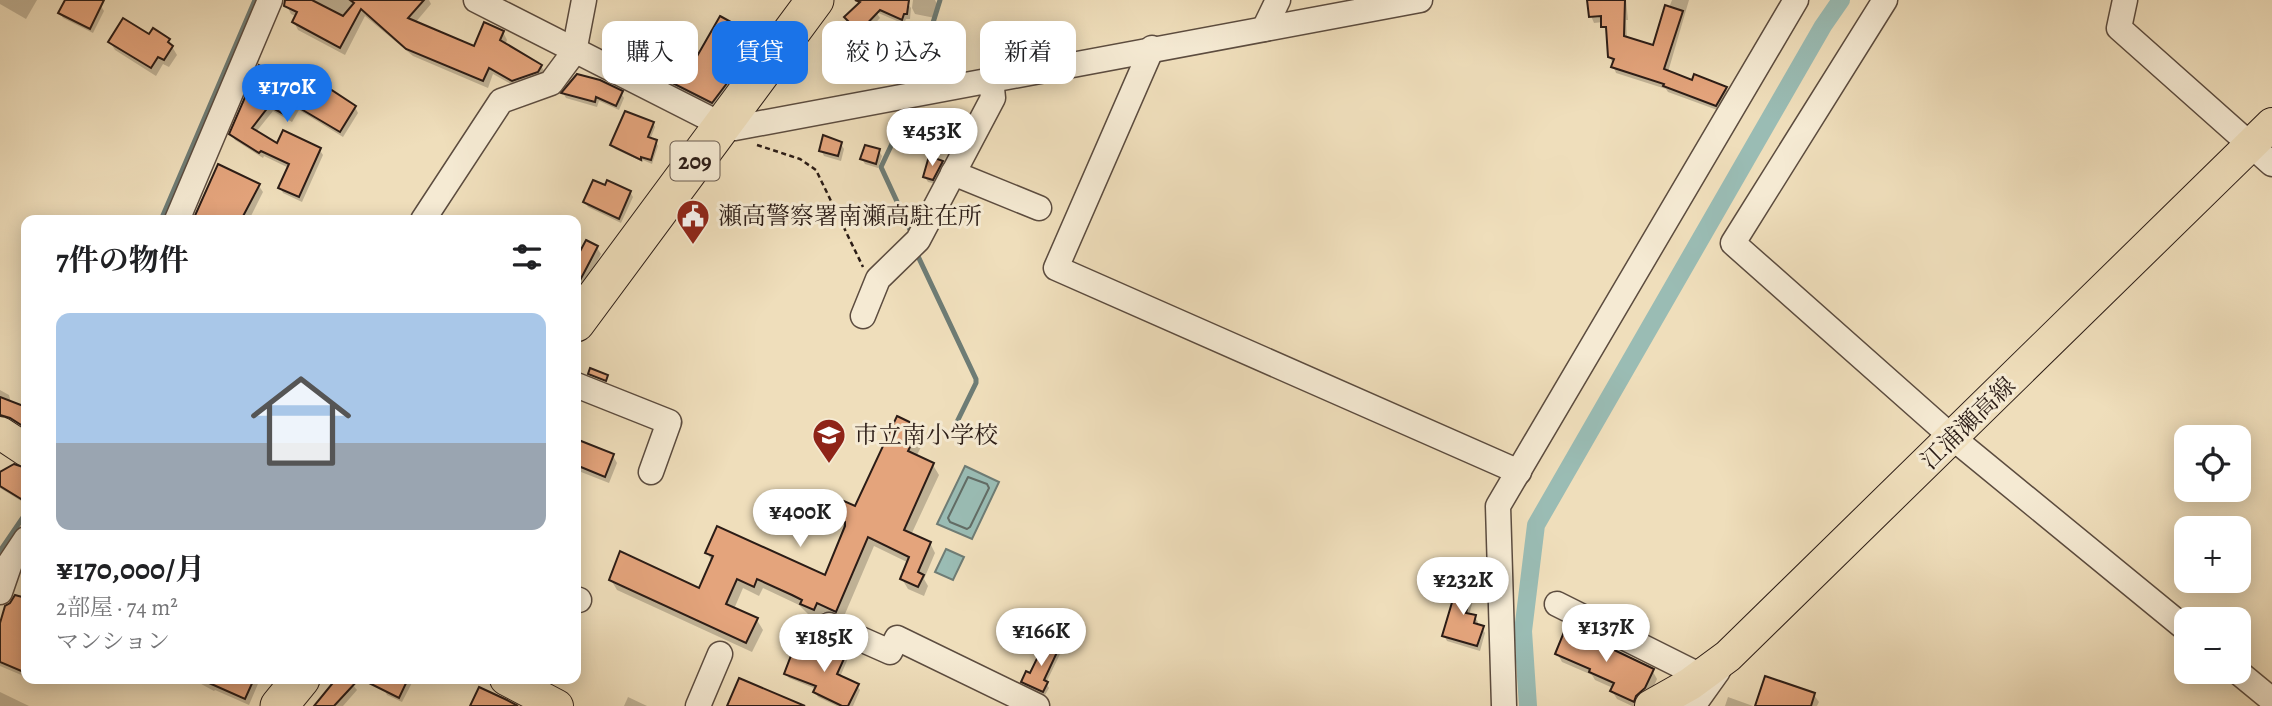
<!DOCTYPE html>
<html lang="ja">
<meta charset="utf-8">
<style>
body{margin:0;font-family:Alegreya,"Noto Serif JP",serif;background:#f2f2f2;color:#202124;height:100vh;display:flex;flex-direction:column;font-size:26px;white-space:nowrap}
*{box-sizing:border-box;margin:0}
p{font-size:23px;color:#757577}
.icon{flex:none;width:38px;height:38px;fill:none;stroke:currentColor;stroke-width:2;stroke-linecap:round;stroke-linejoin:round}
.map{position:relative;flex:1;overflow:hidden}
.panel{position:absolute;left:21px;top:215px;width:560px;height:469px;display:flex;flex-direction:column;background:#fff;border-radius:14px;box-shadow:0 4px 18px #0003}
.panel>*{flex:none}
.guide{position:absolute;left:602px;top:21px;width:665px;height:63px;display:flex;gap:14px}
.controls{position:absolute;left:2174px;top:425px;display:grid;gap:14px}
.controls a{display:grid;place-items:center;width:77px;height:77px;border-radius:14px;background:#fff;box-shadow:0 4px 18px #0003;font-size:35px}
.price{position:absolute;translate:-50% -60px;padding:0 16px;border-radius:24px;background:#fff;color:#222;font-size:23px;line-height:46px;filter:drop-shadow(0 2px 4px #0008)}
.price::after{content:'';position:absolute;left:50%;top:42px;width:21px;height:16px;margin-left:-10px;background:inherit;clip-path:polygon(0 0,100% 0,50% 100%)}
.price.current{background:#1a73e8;color:#fff}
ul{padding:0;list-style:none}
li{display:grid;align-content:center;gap:14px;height:371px;padding:0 35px}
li+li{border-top:2px solid #e0e0e0}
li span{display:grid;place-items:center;height:217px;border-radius:14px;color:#555}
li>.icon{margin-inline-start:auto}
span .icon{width:126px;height:126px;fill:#fffc;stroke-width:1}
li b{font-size:30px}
h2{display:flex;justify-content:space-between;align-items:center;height:84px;padding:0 35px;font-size:30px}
.pill{padding:0 24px;border-radius:14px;background:#fff;box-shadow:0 4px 18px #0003;font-size:24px;line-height:63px}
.pill.current{background:#1a73e8;color:#fff}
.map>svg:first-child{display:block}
.water{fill:#9abcb4;stroke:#6e7c75;stroke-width:2}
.shadow{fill:#0003}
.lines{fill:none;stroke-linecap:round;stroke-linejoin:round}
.shore{stroke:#626c65;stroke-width:2}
.stream{stroke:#6e7c75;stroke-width:5}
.canal{stroke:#9abcb4;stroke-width:18}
.building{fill:#e4a47c;stroke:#2b1c16;stroke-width:2}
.minor-casing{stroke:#5c4c3f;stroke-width:27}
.major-casing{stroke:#2b1c16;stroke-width:34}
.highway-casing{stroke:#2b1c16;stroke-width:39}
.path{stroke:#2b1c16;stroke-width:2.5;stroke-dasharray:5 3.5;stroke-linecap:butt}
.minor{stroke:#f5ead3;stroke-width:24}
.major{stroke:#efdebb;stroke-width:32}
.highway{stroke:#efdebb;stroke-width:37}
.labels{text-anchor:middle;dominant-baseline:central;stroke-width:6;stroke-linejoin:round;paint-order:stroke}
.shield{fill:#f5ead3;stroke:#685a4f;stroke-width:2}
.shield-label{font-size:23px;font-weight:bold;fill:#2b1c16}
.poi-label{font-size:24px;fill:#2b1c16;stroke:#f5ead3;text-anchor:start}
.street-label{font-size:24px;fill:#2b1c16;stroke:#f5ead3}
</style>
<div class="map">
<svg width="2272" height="706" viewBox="0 0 2272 706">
<rect width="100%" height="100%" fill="#efdebb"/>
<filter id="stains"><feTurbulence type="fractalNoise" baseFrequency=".00286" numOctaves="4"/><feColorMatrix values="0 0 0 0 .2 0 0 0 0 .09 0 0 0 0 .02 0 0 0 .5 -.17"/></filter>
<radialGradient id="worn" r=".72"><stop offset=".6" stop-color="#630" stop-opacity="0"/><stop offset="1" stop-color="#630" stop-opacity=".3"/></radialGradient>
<g class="water">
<path d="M965 466 999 482 972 539 937 524Z"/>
<path d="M946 549 964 557 953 580 935 572Z"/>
</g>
<g class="shadow">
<path d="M0 0H37L26 19 0 4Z"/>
<path d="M67 0H92L101 6 104 11 93 33 63 18 60 13Z"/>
<path d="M289 0H429L431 4 415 23 475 48 503 32 507 40 505 45 541 66 546 74 518 88 493 74 488 88 413 56 365 16 345 55 298 30 294 22 297 17 291 14 287 6Z"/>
<path d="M877 0H901L907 3 911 8 910 19H906L904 24 876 12 880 18 863 36 850 22Z"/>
<path d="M913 0H935L938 6 935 18 915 14 912 8Z"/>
<path d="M1604 0H1626L1628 20H1626L1627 39 1654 47 1672 0H1689L1668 72 1693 82 1726 89 1729 95 1720 111 1668 92 1666 89 1616 73 1610 57 1609 33 1603 26V22L1594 23 1591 16Z"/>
<path d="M742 30 746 36 744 40 754 47 757 53 716 108 622 61 619 55 665 48 667 56 692 68Z"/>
<path d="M150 36 168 40 177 55 169 67 163 64 156 76 115 50 110 42Z"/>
<path d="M916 57 919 62 915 76 890 68 887 63Z"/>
<path d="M259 68 323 105 355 107 358 113 343 137 299 110 292 122 273 111 256 132 278 146 319 149 323 155 302 202 283 193 280 187 289 168 264 156 263 158 235 140 231 134Z"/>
<path d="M563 93H621L624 98 619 110 599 101 597 107 566 98Z"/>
<path d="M961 120 967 126 957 144 955 140Z"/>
<path d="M653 123 655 127 650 140 656 142 658 146 652 164 643 160V162L615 149 612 145Z"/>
<path d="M841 144 844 149 841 161 824 156 821 150Z"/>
<path d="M879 151 882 156 878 168 865 164 862 159Z"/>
<path d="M942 162 945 167 936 184 928 182 925 177Z"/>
<path d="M219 166 259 186 263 192 249 220H195Z"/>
<path d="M606 187 630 192 633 197 621 223 588 207 585 202Z"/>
<path d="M597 248 601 254 584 286 576 282V255L579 256Z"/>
<path d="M0 390 9 395 11 403 26 409V430L15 423 0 420Z"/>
<path d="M919 428 925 439 916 457 933 465 939 475 911 535 930 543 935 553 924 579 928 586 924 596 908 589 902 579 909 563 874 546 842 621 823 612 820 619 808 614 799 605 763 588 759 596 743 588 734 609 757 620 763 630 752 652 617 590 611 580 700 590 712 562 707 552 826 577 844 528 838 518 856 508Z"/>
<path d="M576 437 581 443 613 456 617 463 609 483 576 470Z"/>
<path d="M26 470V504L0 488V474Z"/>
<path d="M1473 585 1476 590 1469 615 1475 617 1478 622 1477 626 1482 628 1485 633 1480 651 1447 641 1444 635Z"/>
<path d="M16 597 26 600V677L0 666V629Z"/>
<path d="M1057 649 1060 654 1046 683 1049 688 1045 695 1025 686 1023 681Z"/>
<path d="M847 651 849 656 840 677 857 686 860 690 853 706H837L818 697 815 692 816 689 789 678 786 674 802 658H826Z"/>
<path d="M1557 653 1652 670 1657 679 1649 697 1639 706H1632L1617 699 1612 691 1613 688 1595 680 1592 675 1562 662Z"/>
<path d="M192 679H260L249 705 215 690 214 691Z"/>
<path d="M338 679H348L357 690 343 706H317Z"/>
<path d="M389 679H414L402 702 387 695 384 689Z"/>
<path d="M0 692 29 706H0Z"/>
<path d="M1814 695 1819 702 1817 706H1756Z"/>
<path d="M628 697 647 706H624Z"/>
<path d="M1728 697 1753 706H1725Z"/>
</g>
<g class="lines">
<path class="shore" d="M968 477 987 484 989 488 970 527 967 529 950 522 948 518Z"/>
<g class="stream">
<path d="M915 81 940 0"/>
<path d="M907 112 881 167 912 234"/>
<path d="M161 220 255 0"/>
<path d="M916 252 976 379V383L953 430"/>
<path d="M0 551 26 513"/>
</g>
<path class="canal" d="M1528 706 1523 631 1536 525 1823 26 1841 0"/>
</g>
<g class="building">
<path d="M65 0H104L90 29 58 13Z"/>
<path d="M285 0H312L343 16 354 3 350 0H424L408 18 474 46 484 22 504 31 500 40 542 65 538 72 512 81 489 68 483 81 406 49 361 9 340 48 292 22 297 12 284 6Z"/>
<path d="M855 0H909L907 14H904L902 20 880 10 859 32 844 17 860 2Z"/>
<path d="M1587 0H1625L1624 36 1653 45 1665 5 1683 11 1664 69 1692 80 1694 74 1727 87 1716 106 1663 86 1664 84 1611 67 1614 59 1608 57 1606 27H1601V16L1589 17Z"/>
<path d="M720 16 744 29 740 35 755 46 712 103 617 55 630 28 666 47 663 52 692 65Z"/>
<path d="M123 18 149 34 153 28 170 39 168 42 173 46 164 60 158 57 151 68 108 42Z"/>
<path d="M891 46 918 55 912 72 885 63Z"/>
<path d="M259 65 322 102 330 89 356 106 340 132 296 106 289 117 269 106 252 128 277 143 283 130 321 148 299 197 278 188 289 164 261 151 259 153 229 134Z"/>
<path d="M577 74 600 80 623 91 616 106 596 97 595 102 561 93Z"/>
<path d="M625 111 654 122 648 137 657 140 651 160 641 157V160L610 145Z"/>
<path d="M823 135 842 142 838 156 819 151Z"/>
<path d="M865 145 880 149 876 164 860 159Z"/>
<path d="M929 156 943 161 933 180 923 177Z"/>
<path d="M218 164 260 184 241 220H193Z"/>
<path d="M593 180 605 185 607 180 631 191 619 219 583 202Z"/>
<path d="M586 240 598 246 576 288V259Z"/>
<path d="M590 368 608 375 606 381 588 374Z"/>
<path d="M0 397 26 407V428L10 418 0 415Z"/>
<path d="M897 416 920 427 908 451 934 463 904 530 931 542 918 572 924 575 918 587 900 579 909 557 868 537 836 612 817 603 814 610 800 604 802 600 792 595 757 579 754 587 737 579 726 604 758 618 746 643 609 580 620 551 699 588 713 556 705 553 717 526 825 575 845 526V522L836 518 844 501 855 506Z"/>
<path d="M576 439 614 454 605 477 576 465Z"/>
<path d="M14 464 26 468V502L0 486V472Z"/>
<path d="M1459 579 1474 583 1466 613 1476 615 1474 623 1484 626 1477 646 1442 636Z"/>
<path d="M15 595 26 598V673L0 662V623L5 606 10 603Z"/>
<path d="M1566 627 1654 669 1645 688 1636 696 1634 702 1610 691 1614 683 1589 672 1590 669 1555 654Z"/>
<path d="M831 642 848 650 837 674 859 684 848 706H842L813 692 816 686 784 674 792 653 801 656 804 647 825 656Z"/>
<path d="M1045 642 1059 648 1044 680 1048 682 1043 692 1021 682 1026 671 1030 673Z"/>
<path d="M1765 676 1815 693 1811 706H1755Z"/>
<path d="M739 678 805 706H727Z"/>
<path d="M200 679H254L245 699Z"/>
<path d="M336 679H359L334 706H314Z"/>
<path d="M361 679H408L399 698Z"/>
<path d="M479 687 507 700 518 706H470Z"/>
</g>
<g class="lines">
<defs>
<g id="minor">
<path d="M476 0 722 125 735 128 1420 0"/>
<path d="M1885 0 1733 243 1953 438 2186 629"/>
<path d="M2125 0 2119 28 2272 164"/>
<path d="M1264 29 1278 0"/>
<path d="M1152 48 1056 268 1519 472"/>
<path d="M953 173 1039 208"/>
<path d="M177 220 270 0"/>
<path d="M423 220 501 101 551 83 574 52 584 0"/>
<path d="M863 316 878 279 918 240 993 98 991 79"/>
<path d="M576 385 669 422 651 472"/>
<path d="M0 592 10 563 26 539"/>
<path d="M576 599 579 600"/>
<path d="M1557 604 1701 676"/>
<path d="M829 625 890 652 897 638 1037 706"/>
<path d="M2238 672 2272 700"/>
<path d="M698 706 720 654"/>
<path d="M1504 706 1498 506 1796 0"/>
<path d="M1693 706 1718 671"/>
</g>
<g id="major">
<path d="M0 433 26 450"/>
<path d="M506 679 557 706"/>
<path d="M1651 706 1690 684 1728 656 2272 124"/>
</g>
<g id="highway">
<path d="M576 323 815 0"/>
<path d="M279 706 301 679"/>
</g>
</defs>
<use href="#minor" class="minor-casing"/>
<use href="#major" class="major-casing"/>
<use href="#highway" class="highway-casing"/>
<path class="path" d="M757 145 800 159 816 170 863 267"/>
<use href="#minor" class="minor"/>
<use href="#major" class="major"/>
<use href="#highway" class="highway"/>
</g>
<defs>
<symbol id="civic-pin" viewBox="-11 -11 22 30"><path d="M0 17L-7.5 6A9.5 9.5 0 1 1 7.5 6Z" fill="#8f2418" stroke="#f5ead3"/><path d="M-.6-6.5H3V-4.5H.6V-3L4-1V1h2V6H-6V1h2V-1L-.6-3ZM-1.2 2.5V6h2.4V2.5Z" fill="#fff"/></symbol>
<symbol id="school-pin" viewBox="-11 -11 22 30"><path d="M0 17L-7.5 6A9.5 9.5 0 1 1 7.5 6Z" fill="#8f2418" stroke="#f5ead3"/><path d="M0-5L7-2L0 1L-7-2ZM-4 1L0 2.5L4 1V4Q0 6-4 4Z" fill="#fff"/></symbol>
</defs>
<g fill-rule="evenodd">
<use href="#civic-pin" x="674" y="197" width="38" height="52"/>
<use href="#school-pin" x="810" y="416" width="38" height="52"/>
</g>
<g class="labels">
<rect class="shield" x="670.5" y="141.5" width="49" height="39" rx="5"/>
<g class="shield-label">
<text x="695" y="161">209</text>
</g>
<g class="poi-label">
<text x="718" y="216">瀬高警察署南瀬高駐在所</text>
<text x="854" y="435">市立南小学校</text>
</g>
<g class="street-label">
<text transform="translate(1968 423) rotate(-44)">江浦瀬高線</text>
</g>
</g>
<rect width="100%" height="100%" filter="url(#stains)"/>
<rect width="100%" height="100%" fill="url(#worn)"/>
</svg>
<div class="controls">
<a><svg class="icon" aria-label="locate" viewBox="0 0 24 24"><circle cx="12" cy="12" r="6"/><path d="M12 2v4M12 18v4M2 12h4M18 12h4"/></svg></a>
<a>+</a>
<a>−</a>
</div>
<b class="price current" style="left:287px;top:124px">¥170K</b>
<b class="price" style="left:932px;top:168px">¥453K</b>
<b class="price" style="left:800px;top:549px">¥400K</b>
<b class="price" style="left:1463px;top:617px">¥232K</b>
<b class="price" style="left:1606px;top:664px">¥137K</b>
<b class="price" style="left:1041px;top:668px">¥166K</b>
<b class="price" style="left:824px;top:674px">¥185K</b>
<div class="guide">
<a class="pill">購入</a>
<a class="pill current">賃貸</a>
<a class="pill">絞り込み</a>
<a class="pill">新着</a>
</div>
<section class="panel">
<h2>7件の物件<svg class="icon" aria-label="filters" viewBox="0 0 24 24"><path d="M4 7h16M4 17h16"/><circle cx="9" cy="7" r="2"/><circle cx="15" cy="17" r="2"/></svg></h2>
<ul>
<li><span style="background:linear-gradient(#a9c7e8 60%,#9aa5b1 0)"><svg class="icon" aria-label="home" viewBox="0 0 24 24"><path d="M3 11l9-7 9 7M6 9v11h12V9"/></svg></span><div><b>¥170,000/月</b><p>2部屋 · 74 m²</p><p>マンション</p></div></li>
</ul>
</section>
</div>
